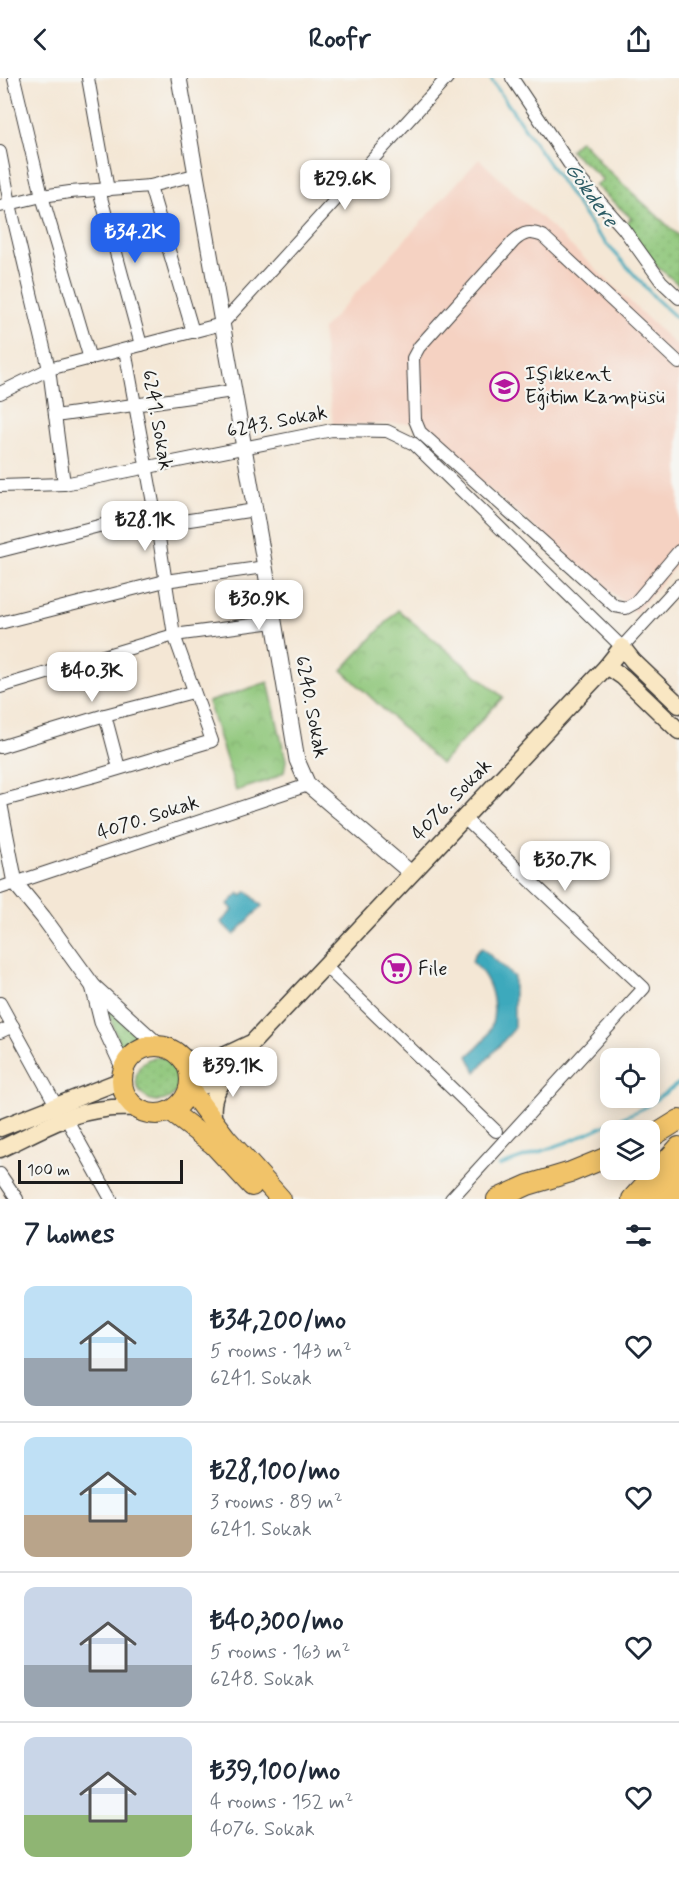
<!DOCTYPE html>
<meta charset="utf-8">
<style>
body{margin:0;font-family:Mynerve,sans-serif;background:#f6f6f7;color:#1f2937;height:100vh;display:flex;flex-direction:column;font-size:22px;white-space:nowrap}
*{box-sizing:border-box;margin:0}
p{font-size:20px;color:#747a83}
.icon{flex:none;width:33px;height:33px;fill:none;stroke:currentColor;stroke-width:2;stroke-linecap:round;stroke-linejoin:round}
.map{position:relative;height:1121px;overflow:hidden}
.drawer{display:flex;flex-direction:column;background:#fff;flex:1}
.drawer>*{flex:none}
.controls{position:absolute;left:600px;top:970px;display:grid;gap:12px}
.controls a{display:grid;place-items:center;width:60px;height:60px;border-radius:12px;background:#fff;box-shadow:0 3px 15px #0003;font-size:30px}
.scale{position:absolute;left:18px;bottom:15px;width:165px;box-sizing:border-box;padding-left:6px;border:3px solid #1c1c1c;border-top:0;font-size:16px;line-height:21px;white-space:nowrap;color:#1c1c1c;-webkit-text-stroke:4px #f6f6f2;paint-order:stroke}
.price{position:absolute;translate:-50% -51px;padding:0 14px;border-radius:12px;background:#fff;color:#222;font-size:20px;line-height:39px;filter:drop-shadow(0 2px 3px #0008)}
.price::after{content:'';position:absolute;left:50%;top:36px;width:18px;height:14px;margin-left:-9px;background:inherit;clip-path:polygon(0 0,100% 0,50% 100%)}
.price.active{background:#2563eb;color:#fff}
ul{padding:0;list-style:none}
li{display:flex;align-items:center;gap:18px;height:150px;padding:0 24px}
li+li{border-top:2px solid #e0e1e3}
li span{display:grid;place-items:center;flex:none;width:168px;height:120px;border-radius:12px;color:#555}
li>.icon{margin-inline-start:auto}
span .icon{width:72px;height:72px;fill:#fffc;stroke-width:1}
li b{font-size:26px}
h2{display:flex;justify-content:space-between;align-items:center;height:72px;padding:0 24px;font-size:26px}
header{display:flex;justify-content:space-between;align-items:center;height:78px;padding:0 24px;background:#fff;font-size:27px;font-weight:800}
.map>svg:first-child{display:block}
.built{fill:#f5d2c2}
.grass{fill:url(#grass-dots);stroke:#55714a;stroke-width:1.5}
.park{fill:url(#park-crowns);stroke:#55714a;stroke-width:1.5}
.water{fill:#3da9bc;stroke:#2c626c;stroke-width:1.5}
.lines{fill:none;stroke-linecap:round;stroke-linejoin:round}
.stream{stroke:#3da9bc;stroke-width:3}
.minor-casing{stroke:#3c3a38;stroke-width:14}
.tertiary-casing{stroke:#3c3a38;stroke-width:17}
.secondary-casing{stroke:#3c3a38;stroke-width:19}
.primary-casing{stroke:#3c3a38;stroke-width:22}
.minor{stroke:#fff;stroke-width:12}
.tertiary{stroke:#fff;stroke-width:15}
.secondary{stroke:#f9e7c3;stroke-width:16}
.primary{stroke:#f1c369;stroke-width:20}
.labels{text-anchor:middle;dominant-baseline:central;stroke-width:4.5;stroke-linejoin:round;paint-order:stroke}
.poi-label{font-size:20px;fill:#1c1c1c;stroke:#f6f6f2;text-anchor:start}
.street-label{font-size:20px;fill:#1c1c1c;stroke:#f6f6f2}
.water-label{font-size:21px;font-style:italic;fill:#2b5b64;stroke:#f6f6f2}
</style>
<header><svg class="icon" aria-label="back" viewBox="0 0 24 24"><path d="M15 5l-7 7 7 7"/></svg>Roofr<svg class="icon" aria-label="share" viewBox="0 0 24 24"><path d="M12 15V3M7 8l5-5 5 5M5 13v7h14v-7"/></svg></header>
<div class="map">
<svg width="679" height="1121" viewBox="0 0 679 1121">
<defs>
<pattern id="grass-dots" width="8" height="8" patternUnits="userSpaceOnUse" patternTransform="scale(1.5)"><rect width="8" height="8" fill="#8ec679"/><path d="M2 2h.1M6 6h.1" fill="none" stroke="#7aaa68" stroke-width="1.8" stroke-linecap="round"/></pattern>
<pattern id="park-crowns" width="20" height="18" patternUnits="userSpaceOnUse" patternTransform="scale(1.5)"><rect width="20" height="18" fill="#8ec679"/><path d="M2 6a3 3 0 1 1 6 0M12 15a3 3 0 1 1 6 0" fill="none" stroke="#7aaa68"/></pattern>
</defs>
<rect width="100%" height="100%" fill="#f6f6f2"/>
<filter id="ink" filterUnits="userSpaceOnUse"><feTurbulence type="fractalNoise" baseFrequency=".0167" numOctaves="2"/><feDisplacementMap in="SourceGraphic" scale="12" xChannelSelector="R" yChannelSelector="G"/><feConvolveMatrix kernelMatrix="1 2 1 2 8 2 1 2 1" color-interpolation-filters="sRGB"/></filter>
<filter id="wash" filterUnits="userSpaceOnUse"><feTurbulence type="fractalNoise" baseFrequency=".008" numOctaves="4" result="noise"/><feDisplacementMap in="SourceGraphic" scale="24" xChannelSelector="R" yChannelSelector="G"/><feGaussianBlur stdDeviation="1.35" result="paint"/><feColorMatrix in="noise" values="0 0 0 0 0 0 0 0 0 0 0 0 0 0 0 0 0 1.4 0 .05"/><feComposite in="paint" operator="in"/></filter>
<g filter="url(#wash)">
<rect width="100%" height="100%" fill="#f4e7d5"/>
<path class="built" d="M479 81 679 270V484L636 535 411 345 333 347 322 252Z"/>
<g class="grass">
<path d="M580 62 598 80 597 82 679 158V207L653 185 626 146 631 140 595 107 603 102 570 72Z"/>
<path d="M103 922 137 957 121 969Z"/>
<circle cx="158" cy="1001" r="22"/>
</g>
<g class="park">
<path d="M398 532 503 619 441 686 342 592Z"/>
<path d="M268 604 286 682 284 694 272 701 236 713 208 624Z"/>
</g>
<g class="water">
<path d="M247 813 262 828 234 857 221 844 233 832 228 826 239 815 242 818Z"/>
<path d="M482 870 514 899V951L476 994 468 978C473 973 481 967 485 961 501 937 494 902 472 884 473 878 476 873 482 870Z"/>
</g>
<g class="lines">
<g class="stream">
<path d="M490 0 596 154 656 221 679 242"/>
<path d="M499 1088 570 1063 644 1030 679 1005"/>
</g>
</g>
</g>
<g filter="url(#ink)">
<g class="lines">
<defs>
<g id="minor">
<path d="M14 0 42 118 90 281"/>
<path d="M88 0 108 112"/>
<path d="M512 0 578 99 623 150 661 203 679 220"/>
<path d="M0 74 10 126 49 291 64 406"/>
<path d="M150 108 193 254"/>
<path d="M99 112 141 267"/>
<path d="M0 128 42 118 70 114 150 108 195 97"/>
<path d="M679 285 543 158C530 153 524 154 514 163L419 269 413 280 415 342 420 354 615 528 626 530 635 525 679 473"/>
<path d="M0 315 49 291 222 246 447 0"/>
<path d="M55 338 233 313"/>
<path d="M0 408 64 406 332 352 387 353 414 366 622 569 679 507"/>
<path d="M157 447 255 432"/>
<path d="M0 473 154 434"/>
<path d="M0 545 165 503 265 489"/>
<path d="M0 609 174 557 274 544"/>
<path d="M105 637 119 690"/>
<path d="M0 669 105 637 193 614"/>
<path d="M0 723 95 698 212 663 174 557 157 447 125 272"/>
<path d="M0 810 308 707"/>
<path d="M325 888 496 1053"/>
<path d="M0 925 56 1027"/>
<path d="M0 954 13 948"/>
<path d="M66 1040 111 1121"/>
<path d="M0 1096 17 1121"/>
<path d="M451 1121 644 910 464 740"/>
</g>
<g id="tertiary">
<path d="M179 0 265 489 297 682 308 707 411 795"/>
<path d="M0 728 15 805 43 839 93 908 159 968"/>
<path d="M93 908 102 944 124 991"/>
</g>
<g id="secondary">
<path d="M607 588 623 599 679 653"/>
<path d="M179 977C184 979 188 982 193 983 210 987 234 973 249 966"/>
<path d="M189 1011C221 1008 234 988 253 964L607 588 622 569 633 583 679 627"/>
<path d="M214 1044C210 1025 215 1014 226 998"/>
<path d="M0 1050 122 1002"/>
<path d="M0 1071C33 1056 68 1034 105 1031 115 1029 127 1030 138 1030"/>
</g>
<g id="primary">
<circle cx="156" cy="1002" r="34"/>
<path d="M189 1011 226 1060 281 1121"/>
<path d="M170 1033 213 1066 252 1108"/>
<path d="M650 1060 679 1042"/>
<path d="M497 1121 528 1107 571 1094 610 1078"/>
<path d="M632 1121 679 1069"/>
<path d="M650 1121 679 1088"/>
<path d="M669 1121 679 1110"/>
</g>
</defs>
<use href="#minor" class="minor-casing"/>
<use href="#tertiary" class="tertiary-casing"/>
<use href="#secondary" class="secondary-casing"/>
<use href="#primary" class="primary-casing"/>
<use href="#minor" class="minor"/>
<use href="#tertiary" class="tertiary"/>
<use href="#secondary" class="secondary"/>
<use href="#primary" class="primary"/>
</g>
</g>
<defs>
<symbol id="school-ring" viewBox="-11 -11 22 22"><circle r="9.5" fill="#f6f6f2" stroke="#b5179e" stroke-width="1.5"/><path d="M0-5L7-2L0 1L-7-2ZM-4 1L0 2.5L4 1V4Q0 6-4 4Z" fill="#b5179e"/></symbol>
<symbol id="supermarket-ring" viewBox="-11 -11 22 22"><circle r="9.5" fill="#f6f6f2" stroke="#b5179e" stroke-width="1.5"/><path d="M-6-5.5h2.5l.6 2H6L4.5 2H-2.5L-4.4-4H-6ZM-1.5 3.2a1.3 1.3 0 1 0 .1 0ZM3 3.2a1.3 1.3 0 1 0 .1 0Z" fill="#b5179e"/></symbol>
</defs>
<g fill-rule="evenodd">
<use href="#school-ring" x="488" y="292" width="33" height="33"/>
<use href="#supermarket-ring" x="380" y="874" width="33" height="33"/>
</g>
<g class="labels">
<g class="poi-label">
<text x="525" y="296">Işıkkent<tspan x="525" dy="23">Eğitim Kampüsü</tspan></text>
<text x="418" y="891">File</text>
</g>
<g class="street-label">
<text transform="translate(157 342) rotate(80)">6241. Sokak</text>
<text transform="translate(277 344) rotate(-11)">6243. Sokak</text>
<text transform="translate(311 629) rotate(79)">6240. Sokak</text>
<text transform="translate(452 722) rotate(-46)">4076. Sokak</text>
<text transform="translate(148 740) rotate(-18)">4070. Sokak</text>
</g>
<g class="water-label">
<text transform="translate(591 117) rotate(54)">Gökdere</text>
</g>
</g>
</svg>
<div class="controls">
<a><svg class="icon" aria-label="locate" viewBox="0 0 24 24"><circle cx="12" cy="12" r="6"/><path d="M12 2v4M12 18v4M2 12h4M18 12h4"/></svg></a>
<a><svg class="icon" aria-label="layers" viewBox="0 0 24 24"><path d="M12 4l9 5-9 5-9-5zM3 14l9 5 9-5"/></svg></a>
</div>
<div class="scale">100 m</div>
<b class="price" style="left:345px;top:133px">₺29.6K</b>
<b class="price active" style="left:135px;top:186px">₺34.2K</b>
<b class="price" style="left:145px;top:474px">₺28.1K</b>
<b class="price" style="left:259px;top:553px">₺30.9K</b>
<b class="price" style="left:92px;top:625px">₺40.3K</b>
<b class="price" style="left:565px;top:814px">₺30.7K</b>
<b class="price" style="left:233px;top:1020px">₺39.1K</b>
</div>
<section class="drawer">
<h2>7 homes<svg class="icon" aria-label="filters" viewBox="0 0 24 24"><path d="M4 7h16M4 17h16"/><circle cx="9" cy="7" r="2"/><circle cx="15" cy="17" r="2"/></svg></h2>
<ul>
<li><span style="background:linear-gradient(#bfe0f5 60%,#9aa5b1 0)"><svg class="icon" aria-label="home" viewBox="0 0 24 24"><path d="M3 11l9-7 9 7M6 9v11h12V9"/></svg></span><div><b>₺34,200/mo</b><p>5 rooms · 143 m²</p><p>6241. Sokak</p></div><svg class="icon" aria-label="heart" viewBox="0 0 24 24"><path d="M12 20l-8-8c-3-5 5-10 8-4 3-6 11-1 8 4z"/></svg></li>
<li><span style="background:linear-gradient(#bfe0f5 65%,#b9a48a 0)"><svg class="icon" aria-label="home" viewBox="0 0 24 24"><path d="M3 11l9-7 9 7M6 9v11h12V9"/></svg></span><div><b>₺28,100/mo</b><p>3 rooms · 89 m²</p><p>6241. Sokak</p></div><svg class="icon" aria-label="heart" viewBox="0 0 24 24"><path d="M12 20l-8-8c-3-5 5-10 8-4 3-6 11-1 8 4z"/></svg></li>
<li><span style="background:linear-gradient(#c9d6e8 65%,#9aa5b1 0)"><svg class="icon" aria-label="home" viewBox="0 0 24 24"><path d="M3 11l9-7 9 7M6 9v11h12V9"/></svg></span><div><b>₺40,300/mo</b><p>5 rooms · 163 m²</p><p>6248. Sokak</p></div><svg class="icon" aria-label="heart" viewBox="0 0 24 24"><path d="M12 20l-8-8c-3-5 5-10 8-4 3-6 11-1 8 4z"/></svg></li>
<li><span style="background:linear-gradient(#c9d6e8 65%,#8fb573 0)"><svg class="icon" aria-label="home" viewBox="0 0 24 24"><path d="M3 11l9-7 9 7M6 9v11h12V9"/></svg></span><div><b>₺39,100/mo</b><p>4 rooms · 152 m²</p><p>4076. Sokak</p></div><svg class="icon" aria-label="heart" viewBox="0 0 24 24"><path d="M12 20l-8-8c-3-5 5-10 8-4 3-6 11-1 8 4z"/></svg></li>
</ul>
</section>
